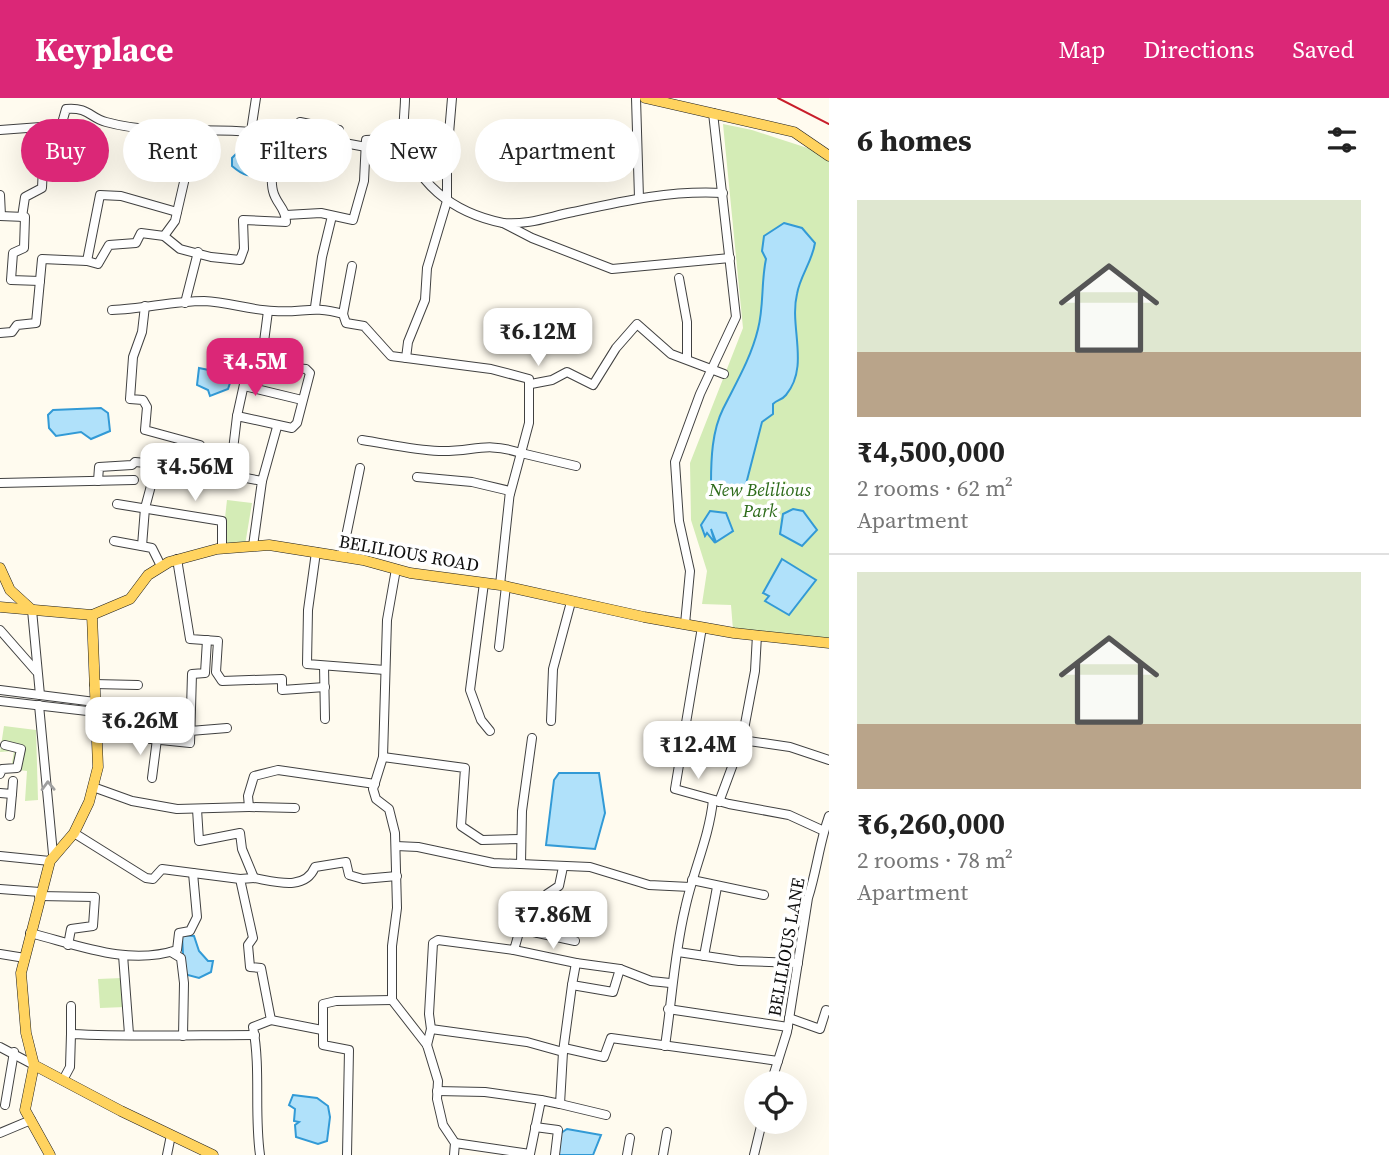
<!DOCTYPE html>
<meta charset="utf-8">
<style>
body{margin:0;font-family:"Source Serif 4",serif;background:#f2f2f2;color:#222;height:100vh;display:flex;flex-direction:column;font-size:26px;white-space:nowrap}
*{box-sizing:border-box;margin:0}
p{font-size:23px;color:#767676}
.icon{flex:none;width:38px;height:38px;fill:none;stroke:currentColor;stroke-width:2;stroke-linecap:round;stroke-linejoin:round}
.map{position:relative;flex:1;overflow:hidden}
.drawer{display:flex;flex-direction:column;background:#fff;width:560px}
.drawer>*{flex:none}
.guide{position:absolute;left:21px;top:21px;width:665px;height:63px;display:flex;gap:14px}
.tools{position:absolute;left:744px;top:973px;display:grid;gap:14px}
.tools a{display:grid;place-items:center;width:63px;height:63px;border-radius:50%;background:#fff;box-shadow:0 7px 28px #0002;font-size:35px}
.price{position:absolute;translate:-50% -60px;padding:0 16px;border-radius:14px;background:#fff;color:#222;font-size:23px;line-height:46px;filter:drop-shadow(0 2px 4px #0008)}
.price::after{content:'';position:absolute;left:50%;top:42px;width:21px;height:16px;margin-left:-10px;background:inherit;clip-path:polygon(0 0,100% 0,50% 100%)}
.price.current{background:#db2777;color:#fff}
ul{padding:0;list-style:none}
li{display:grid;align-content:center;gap:14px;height:371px;padding:0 28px}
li+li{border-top:2px solid #e0e0e0}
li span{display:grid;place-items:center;height:217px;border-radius:0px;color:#555}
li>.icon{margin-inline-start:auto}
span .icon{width:126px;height:126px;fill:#fffc;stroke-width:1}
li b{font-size:30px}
h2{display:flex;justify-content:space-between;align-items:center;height:84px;padding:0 28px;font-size:30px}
.pill{padding:0 24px;border-radius:32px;background:#fff;box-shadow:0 7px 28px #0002;font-size:24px;line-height:63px}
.pill.current{background:#db2777;color:#fff}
header{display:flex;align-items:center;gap:42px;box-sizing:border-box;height:98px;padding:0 35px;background:#db2777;color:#fff}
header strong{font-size:33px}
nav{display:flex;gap:38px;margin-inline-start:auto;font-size:24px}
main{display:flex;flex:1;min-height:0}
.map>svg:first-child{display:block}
.green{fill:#d4ecb6}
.water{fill:#b0e1fa;stroke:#329ad6;stroke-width:2}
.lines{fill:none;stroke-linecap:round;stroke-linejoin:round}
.minor-casing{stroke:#414141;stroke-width:10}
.major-casing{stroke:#1f1f1f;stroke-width:11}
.minor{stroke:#fff;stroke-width:8}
.major{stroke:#ffd35f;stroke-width:10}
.rail{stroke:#c81d2a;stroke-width:2}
.oneway{stroke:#9f9f9f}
.labels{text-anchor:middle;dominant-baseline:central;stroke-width:7;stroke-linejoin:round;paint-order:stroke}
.park-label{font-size:18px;font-style:italic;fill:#2d6b1a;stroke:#fff}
.street-label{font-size:18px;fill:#0e0e0e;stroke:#fff}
</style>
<header>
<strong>Keyplace</strong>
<nav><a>Map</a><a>Directions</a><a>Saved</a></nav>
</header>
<main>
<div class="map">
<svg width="829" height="1057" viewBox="0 0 829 1057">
<rect width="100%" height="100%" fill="#fffbef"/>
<g class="green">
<path d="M723 26 752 32 829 57V541L733 532 731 507 702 506 707 473 691 422 690 365 743 230Z"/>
<path d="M227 402 252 405 245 447H222Z"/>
<path d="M4 628 36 632 38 702 25 703 27 673 11 671 14 653 0 654Z"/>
<path d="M122 880 125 909 100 910 98 881Z"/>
</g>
<g class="water">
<path d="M243 38 262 39 268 42V71C251 74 252 85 232 68V60L239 53Z"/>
<path d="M784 125 802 130 815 145C812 164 800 178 797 196 789 229 810 268 786 297 782 302 777 302 773 306V316L762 324 745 390C732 396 720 397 711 385 711 361 712 333 723 311 736 285 751 260 758 231 764 208 761 184 766 161L762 153 764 138Z"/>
<path d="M199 270 228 276 231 282 228 291 210 298 208 292 197 287Z"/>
<path d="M101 310 108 315 110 333 91 341 81 334 56 338 49 330 48 317 53 312Z"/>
<path d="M793 411 803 413 817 432 802 448 780 436 783 416Z"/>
<path d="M710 413 726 415 733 433 716 444 711 431 715 445 707 435 705 438 701 427Z"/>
<path d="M782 461 816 482 789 517 765 503 769 498 763 495Z"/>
<path d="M559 675H599L605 715 595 751 546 747 554 682Z"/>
<path d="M182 837 194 838 199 853 208 863H213L211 874 199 880 184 876Z"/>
<path d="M293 997 317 1000 328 1008 330 1019 327 1043 318 1046 296 1039 295 1027 299 1024 294 1023 295 1011 289 1007Z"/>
<path d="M567 1031 601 1037 593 1057H556L561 1035Z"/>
</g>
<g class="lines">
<defs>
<g id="minor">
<path d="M405 0C405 11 403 22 404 32 411 85 454 115 503 125"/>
<path d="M636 0 639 100"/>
<path d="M0 32 54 28 62 25 66 11C89 9 90 20 106 24 161 39 215 27 270 36 275 56 269 77 273 93 276 106 286 110 286 124L243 122 244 151 240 162 211 159 180 151 164 138 141 135 136 145 109 147 98 166 87 163 42 161 36 225 17 227 12 234 0 235"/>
<path d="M251 33 256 0"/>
<path d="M270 36 278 27 299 28 300 24 339 32V44L366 49"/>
<path d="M723 95C671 92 623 103 573 114 548 119 529 127 503 125L532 140 612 171 730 160"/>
<path d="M0 97 1 118"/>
<path d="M286 117 321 115 353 122 364 83 366 42 406 40"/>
<path d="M0 118 25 119 24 150 13 155 11 182 40 183"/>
<path d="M22 119 25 99 42 90 43 68 48 60V28"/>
<path d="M164 138 175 123 196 32"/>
<path d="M87 163 100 97 121 98 177 114"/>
<path d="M679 180 687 224V260"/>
<path d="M185 205 198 154"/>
<path d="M145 208 142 234 133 259 130 301 143 302 147 309 145 332 200 347 193 370 262 383 253 448"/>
<path d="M315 209 322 159 332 118"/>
<path d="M112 212C143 211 173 203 204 203 228 204 250 212 274 213 304 215 312 207 343 216L346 225 364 228 391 258 491 271 529 281V325L521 355 576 368"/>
<path d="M343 216 352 168"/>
<path d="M406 260 408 244 425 202 427 170 447 103V59L452 0"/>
<path d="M531 286 552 282 567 274 593 287 616 250 637 226 671 256 724 276"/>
<path d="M244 288 302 302"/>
<path d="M237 318 248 268 261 267"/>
<path d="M362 342C388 346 413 352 439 353 475 354 483 343 521 355L510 396"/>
<path d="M230 377 237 318 292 330 297 325 310 275 306 271 261 267 268 213"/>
<path d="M417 379 472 384 510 393 500 487"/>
<path d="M98 383 99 369 132 367 135 364 157 366"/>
<path d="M262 383 277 329"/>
<path d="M0 385 134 382"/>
<path d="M117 406 222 423V451"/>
<path d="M114 443 152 450 161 468"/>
<path d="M142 448 145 410 159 358 193 370"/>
<path d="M316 454 308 512 307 566 385 572"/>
<path d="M342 458 360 370"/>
<path d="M177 461 190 541 218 543 216 574 222 583 282 581V592L325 589"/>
<path d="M396 471 387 522 383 659 373 691 376 701 389 711 395 735 397 810 392 848V902L427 947 438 983 437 1001 443 1027 455 1045 454 1057"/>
<path d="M484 485 470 592 481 622 490 633"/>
<path d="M32 512 40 597"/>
<path d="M685 526 690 473 679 423 675 364 700 296 736 219 713 15"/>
<path d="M702 529 675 691 729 706 789 717 824 733"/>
<path d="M0 532 36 573"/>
<path d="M499 549 506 488"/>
<path d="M324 568 325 621"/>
<path d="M94 586 138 587"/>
<path d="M0 592 95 604"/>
<path d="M0 603 96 614"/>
<path d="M39 607 53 756"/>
<path d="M551 623 553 571 571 504"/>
<path d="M190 633 227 630"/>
<path d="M97 639 112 637 190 645 192 576 205 575 207 542"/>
<path d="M742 642 790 649 829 662"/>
<path d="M383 659 465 670 461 728 482 742 521 741"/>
<path d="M0 676 2 671 17 670 21 651 5 647"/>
<path d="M152 680 157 641"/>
<path d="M93 689 132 703 177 711 249 709 248 698 254 678 278 672 375 686"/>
<path d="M0 695 12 696 13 683"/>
<path d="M719 704 742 642 755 573 757 537"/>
<path d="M249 709 295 710"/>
<path d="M197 711 199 743 240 735 242 751 254 780 240 781 253 840 248 847 250 869 261 870 271 922 253 929C261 972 254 1014 260 1057"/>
<path d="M10 718 12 696"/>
<path d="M74 735 146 780 153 781 162 771 240 781"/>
<path d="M396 748 418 749 493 765 590 769 649 787 690 789"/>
<path d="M0 758 50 763"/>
<path d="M521 765 522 713 532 640"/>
<path d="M254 780C277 784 305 793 315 769L346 764 349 777 363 781 397 778"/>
<path d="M692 782 764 797"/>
<path d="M0 791 40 794"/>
<path d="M39 798 95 799 93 828 71 831 68 847"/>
<path d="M30 835C78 847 128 868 177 852L179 835 190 833 197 819 193 775"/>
<path d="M538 835 575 843"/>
<path d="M514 852 576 865 572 887 613 894 620 871 651 883 670 885"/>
<path d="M171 854 181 860 184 885 183 938"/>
<path d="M678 854 739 863 798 865"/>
<path d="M0 856 25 860"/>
<path d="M123 857 129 936"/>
<path d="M704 858 717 789"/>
<path d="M576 865 620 871"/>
<path d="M71 908V936"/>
<path d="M668 911 788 929"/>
<path d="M789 920 820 931 826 912 829 913"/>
<path d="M271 922 322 932"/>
<path d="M431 931 527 944 563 954 572 887"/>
<path d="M427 947 431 931 429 916 433 845 438 842 514 852 520 831 538 835 547 796 559 788 563 769"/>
<path d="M665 948C672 902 674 857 685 811 693 773 709 740 713 702"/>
<path d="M0 949 34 967"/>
<path d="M564 950 604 959 611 940 778 963"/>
<path d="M63 982 70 969 71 936C132 939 193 937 255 937"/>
<path d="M771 985 787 934 808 800C817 772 819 746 829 718"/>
<path d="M437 993 485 994 541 1002"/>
<path d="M560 1006 606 1017"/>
<path d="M5 1007 14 954"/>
<path d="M535 1029 558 1032 555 1057"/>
<path d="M0 1035 31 1022"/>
<path d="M455 1045 530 1056 541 1002 560 1006 563 954"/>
<path d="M167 1057 171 1037"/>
<path d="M347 1057 349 952 323 947V906L336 903 392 902"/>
<path d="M627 1057 630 1040"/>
<path d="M663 1057 667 1034"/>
<path d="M754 1057 762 1024"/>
</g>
<g id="major">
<path d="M645 0 794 34 829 58"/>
<path d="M0 470 10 492 32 512"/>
<path d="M0 509 92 517 130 501 148 477 169 464 217 451 269 447 363 462 410 475 500 487 644 519 734 535 829 545"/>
<path d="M34 967 121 1013 213 1057"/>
<path d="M50 1057 25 1012 34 967 26 935 21 875 50 763 74 735 89 704 98 669 92 517"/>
</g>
</defs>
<use href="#minor" class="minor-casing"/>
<use href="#major" class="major-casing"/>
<use href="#minor" class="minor"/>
<use href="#major" class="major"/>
<path class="rail" d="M778 0 829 26"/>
</g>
<defs><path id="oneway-chevron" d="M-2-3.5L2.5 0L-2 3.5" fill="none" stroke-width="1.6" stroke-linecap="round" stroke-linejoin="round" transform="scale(1.75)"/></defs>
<use class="oneway" href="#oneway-chevron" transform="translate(48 688) rotate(-92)"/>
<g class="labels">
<g class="park-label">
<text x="760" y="391">New Belilious<tspan x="760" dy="21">Park</tspan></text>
</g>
<g class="street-label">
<text transform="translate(409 455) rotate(10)">BELILIOUS ROAD</text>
<text transform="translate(786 849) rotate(-80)">BELILIOUS LANE</text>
</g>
</g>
</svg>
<div class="tools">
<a><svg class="icon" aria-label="locate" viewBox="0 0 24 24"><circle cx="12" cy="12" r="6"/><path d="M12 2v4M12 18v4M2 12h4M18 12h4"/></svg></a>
</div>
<b class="price" style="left:538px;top:270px">₹6.12M</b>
<b class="price current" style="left:255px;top:300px">₹4.5M</b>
<b class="price" style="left:195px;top:405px">₹4.56M</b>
<b class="price" style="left:140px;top:659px">₹6.26M</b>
<b class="price" style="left:698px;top:683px">₹12.4M</b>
<b class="price" style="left:553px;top:853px">₹7.86M</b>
<div class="guide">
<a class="pill current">Buy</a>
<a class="pill">Rent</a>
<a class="pill">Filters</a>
<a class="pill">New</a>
<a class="pill">Apartment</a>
</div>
</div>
<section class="drawer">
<h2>6 homes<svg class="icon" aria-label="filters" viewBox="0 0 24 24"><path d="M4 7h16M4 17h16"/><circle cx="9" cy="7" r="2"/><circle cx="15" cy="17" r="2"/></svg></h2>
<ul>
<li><span style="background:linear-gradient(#dfe7d0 70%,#b9a48a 0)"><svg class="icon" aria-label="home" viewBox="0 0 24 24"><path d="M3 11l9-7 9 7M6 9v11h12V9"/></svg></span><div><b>₹4,500,000</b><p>2 rooms · 62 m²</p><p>Apartment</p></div></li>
<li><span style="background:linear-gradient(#dfe7d0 70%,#b9a48a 0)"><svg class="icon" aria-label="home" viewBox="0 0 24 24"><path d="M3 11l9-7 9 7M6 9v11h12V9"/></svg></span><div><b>₹6,260,000</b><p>2 rooms · 78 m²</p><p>Apartment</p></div></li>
</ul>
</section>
</main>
